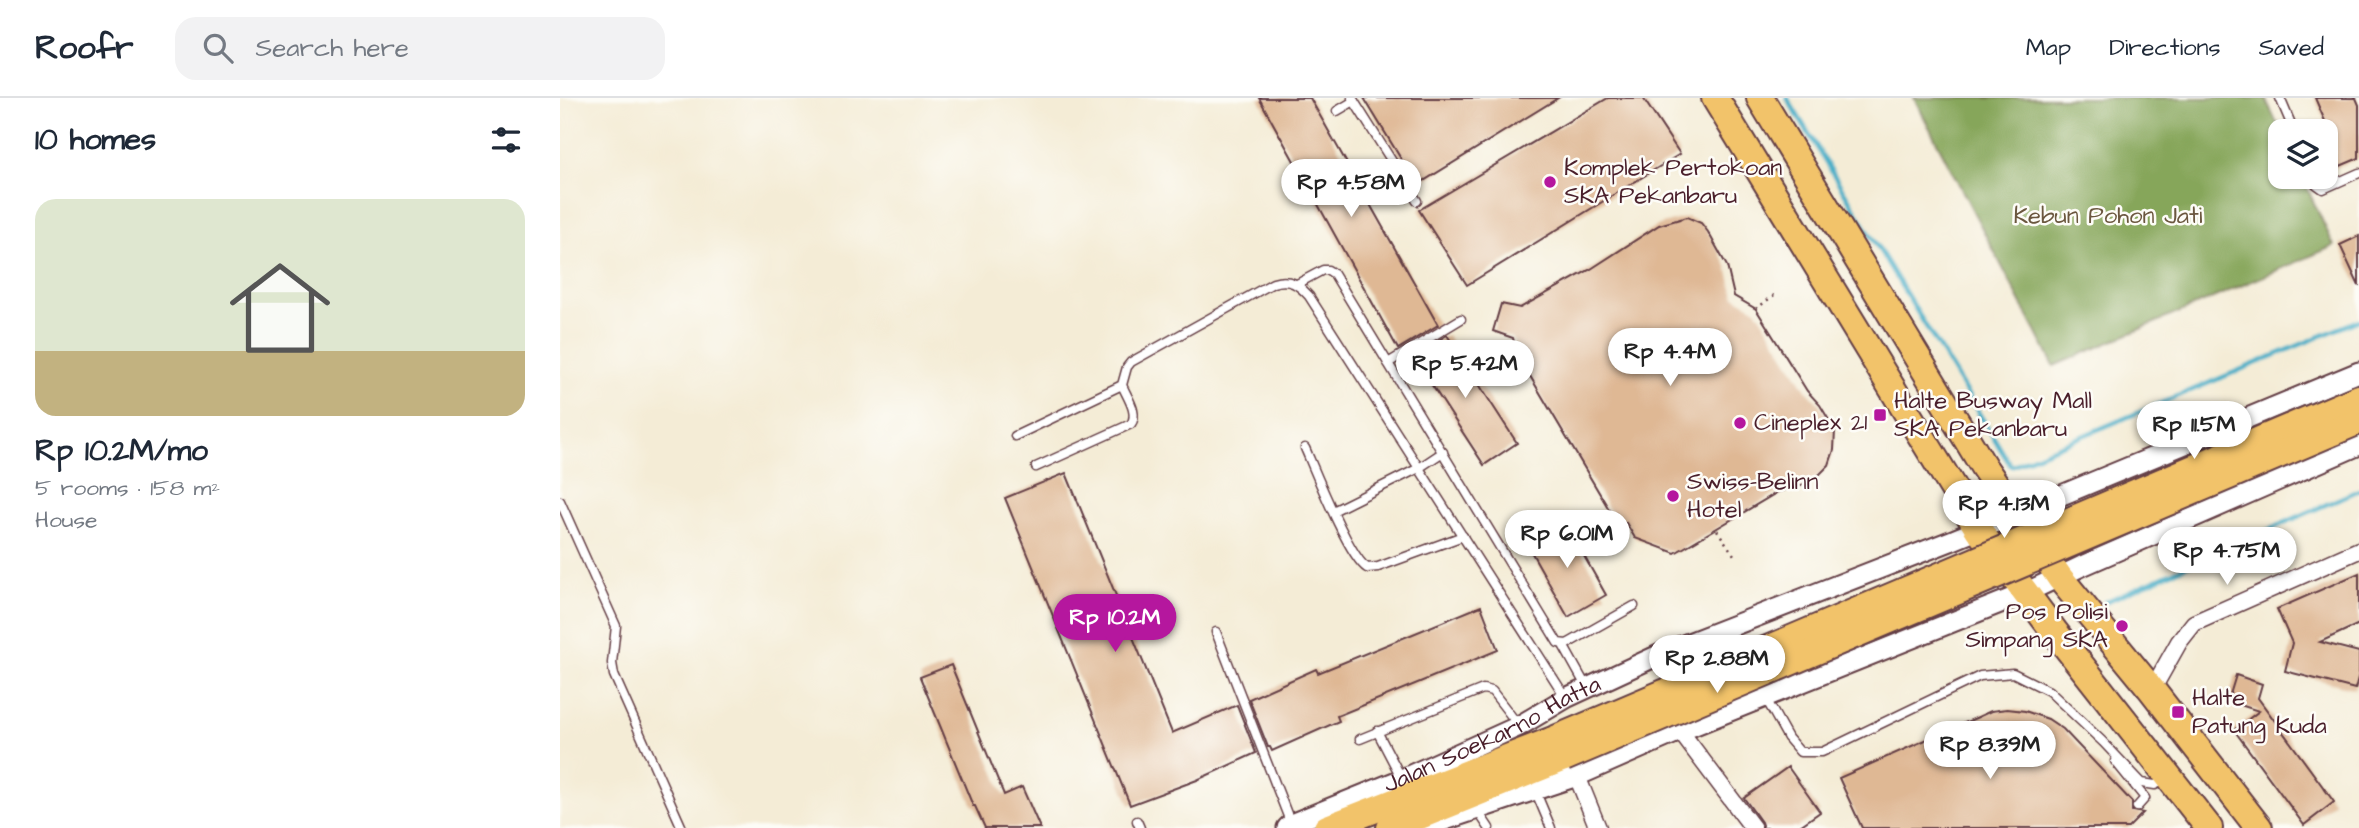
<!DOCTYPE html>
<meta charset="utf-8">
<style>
body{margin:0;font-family:"Architects Daughter",sans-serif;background:#f2f2f3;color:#1f2937;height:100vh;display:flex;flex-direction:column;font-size:26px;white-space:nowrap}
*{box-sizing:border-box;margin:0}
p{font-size:23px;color:#747a83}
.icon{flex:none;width:38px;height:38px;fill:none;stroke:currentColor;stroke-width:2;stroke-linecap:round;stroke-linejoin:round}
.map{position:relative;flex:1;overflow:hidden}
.panel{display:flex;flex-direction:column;background:#fff;width:560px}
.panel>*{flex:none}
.buttons{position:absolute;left:1708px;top:21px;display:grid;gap:14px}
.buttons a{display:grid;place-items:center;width:70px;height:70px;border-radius:14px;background:#fff;box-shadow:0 2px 5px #0004;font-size:35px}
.price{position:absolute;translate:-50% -60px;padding:0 16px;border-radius:24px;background:#fff;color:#222;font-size:23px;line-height:46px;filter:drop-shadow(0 2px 4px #0008)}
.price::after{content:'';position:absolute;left:50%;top:42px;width:21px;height:16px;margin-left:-10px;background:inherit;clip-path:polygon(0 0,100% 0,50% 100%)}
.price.on{background:#b5179e;color:#fff}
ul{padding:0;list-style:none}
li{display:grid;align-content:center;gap:14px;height:371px;padding:0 35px}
li span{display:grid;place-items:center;height:217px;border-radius:21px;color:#555}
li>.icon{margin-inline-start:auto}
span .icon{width:126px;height:126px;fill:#fffc;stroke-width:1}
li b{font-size:30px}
h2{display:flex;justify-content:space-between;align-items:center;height:84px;padding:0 35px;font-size:30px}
header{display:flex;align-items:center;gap:42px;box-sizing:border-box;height:98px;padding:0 35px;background:#fff;border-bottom:2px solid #e0e1e3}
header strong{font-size:33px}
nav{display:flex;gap:38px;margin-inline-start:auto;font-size:24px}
.search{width:490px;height:63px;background:#f2f2f3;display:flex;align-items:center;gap:18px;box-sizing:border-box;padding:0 24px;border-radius:21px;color:#747a83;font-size:26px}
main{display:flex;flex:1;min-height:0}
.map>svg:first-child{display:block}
.forest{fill:#86a65a;stroke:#686242;stroke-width:2}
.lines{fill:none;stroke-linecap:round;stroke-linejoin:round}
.stream{stroke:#49afc8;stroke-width:4.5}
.building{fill:#dfb894}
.service-casing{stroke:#643e45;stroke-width:11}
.minor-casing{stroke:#643e45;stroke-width:19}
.tertiary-casing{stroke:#643e45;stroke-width:23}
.primary-casing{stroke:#643e45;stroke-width:30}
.path{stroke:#643e45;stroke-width:2.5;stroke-dasharray:2 5;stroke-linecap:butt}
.service{stroke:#fff;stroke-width:8}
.minor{stroke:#fff;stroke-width:16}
.tertiary{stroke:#fff;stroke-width:19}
.primary{stroke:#f2c36a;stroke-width:26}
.primary-bridge-casing{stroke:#643e45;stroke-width:30;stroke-linecap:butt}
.primary-bridge{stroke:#f2c36a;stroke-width:26}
.poi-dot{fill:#b5179e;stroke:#fdfcf7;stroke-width:2.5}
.labels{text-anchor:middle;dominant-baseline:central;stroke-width:5;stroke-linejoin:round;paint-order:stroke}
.poi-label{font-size:24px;fill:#4a1f2b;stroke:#fdfcf7;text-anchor:start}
.park-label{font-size:24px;fill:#6b573f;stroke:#fdfcf7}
.street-label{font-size:24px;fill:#4a1f2b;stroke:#fdfcf7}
</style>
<header>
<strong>Roofr</strong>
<div class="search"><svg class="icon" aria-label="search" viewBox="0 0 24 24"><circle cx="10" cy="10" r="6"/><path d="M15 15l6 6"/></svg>Search here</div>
<nav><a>Map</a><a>Directions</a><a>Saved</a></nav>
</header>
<main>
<section class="panel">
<h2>10 homes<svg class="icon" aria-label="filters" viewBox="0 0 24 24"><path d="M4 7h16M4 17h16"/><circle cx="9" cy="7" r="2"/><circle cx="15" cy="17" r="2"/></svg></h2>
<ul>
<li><span style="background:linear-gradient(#dfe7d0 70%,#c2b280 0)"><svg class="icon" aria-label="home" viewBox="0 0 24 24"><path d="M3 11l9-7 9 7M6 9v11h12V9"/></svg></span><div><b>Rp 10.2M/mo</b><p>5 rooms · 158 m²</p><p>House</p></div></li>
</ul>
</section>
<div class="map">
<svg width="1799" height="730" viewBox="0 0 1799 730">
<rect width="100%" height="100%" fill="#fdfcf7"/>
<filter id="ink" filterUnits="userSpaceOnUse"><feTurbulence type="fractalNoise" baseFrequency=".0143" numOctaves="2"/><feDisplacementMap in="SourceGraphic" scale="14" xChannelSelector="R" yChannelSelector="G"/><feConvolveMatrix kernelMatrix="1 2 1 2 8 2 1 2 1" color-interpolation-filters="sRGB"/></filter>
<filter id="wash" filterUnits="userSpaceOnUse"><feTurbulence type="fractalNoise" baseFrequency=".00686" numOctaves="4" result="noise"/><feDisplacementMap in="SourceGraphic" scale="28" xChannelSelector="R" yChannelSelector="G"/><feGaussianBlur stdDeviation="1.57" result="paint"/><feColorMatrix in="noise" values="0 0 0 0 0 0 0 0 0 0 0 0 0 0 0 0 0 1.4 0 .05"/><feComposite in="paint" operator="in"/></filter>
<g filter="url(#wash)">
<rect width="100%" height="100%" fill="#f4ecd6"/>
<path class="forest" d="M1354 0H1705L1721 33 1720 79H1742L1774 148 1494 268Z"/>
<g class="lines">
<g class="stream">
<path d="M1227 0 1451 368 1799 222"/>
<path d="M1545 504 1799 392"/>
</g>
</g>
<g id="blocks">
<g class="building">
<path d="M699 0H750L878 227 838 251Z"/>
<path d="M804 0H998L857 87Z"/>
<path d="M1048 0H1083L1120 56 907 187 859 112Z"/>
<path d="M1755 0H1796L1799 7V60L1766 74V31L1768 30Z"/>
<path d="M1127 119 1141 125 1148 134 1167 168 1174 198 1196 211 1247 293 1260 307 1275 332 1274 352 1269 367 1259 377 1248 385 1218 394 1115 455 1075 440 1066 425 1062 426 1056 416 1053 418 957 256 953 240 933 233 941 206 960 210 1031 171 1099 127Z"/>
<path d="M1799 138V188L1780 147Z"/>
<path d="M887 237 957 345 924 367 853 258Z"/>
<path d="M506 375 612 635 677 607 696 655 637 682 570 707 445 400Z"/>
<path d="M1006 426 1046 497 1008 519 968 448Z"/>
<path d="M1799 475V526L1760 544 1799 554V576L1795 591 1725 573 1732 545 1717 511Z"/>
<path d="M921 508 938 552 777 618 779 623 712 653 710 649H708L689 601 756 571 758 575Z"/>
<path d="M391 567 444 697 462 689 480 730H425L415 708H413L360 579Z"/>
<path d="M1676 577 1702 586 1698 600 1774 704 1744 727 1674 632 1699 613 1668 603Z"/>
<path d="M1447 611 1465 613 1488 621 1503 631 1572 704V713L1583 715 1568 730H1302L1279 680 1418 619 1431 613Z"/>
<path d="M1228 669 1260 714 1237 730H1203L1201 724 1184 700Z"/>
</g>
</g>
</g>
<g filter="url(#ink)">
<use href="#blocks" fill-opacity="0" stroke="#643e45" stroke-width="2"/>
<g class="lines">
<defs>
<g id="service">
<path d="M792 0 857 103"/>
<path d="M1720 0 1734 33"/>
<path d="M777 13 794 3"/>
<path d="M1753 79 1756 86 1763 91 1799 75"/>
<path d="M737 186 763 172H768L774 176 998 545 1007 546 1074 508"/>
<path d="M828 265 901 221"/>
<path d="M455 338 562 287 567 269 571 264 713 185C730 180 738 186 749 198L1006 600"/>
<path d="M745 350C755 373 789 459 807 470L818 469 903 438"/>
<path d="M476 369 571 326C579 315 567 299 562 287"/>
<path d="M0 403 56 528 52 565 54 577 122 730"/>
<path d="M773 413 859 370 883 354"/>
<path d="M656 534 731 726"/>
<path d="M1003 547 1027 590"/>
<path d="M1205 599 1228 640 1240 654H1262L1420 578 1453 575 1489 593 1543 644 1582 685 1595 687 1607 681"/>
<path d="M817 633 842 681"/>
<path d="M800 641 923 591 932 593 959 628"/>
<path d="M1555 663 1585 700 1577 709"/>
<path d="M975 692 991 730"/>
<path d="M917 712 929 730"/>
<path d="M577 723 580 730"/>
</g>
<g id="minor">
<path d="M1592 592 1619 544 1634 525 1799 452"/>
<path d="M1120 633 1193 730"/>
<path d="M1017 678 1038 730"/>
</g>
<g id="tertiary">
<path d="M864 729 1017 678 1120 633 1465 495 1522 468 1799 347"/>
<path id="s1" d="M727 730 731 726 842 681 959 628 1006 600 1103 555 1393 442 1799 274"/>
</g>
<g id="primary">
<path d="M1155 0 1418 431 1494 533 1649 730"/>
<path d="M1200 0 1425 371 1500 480 1592 592 1699 730"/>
<path d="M767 730 993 642"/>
<path d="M830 730 1004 660"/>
</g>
</defs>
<use href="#service" class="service-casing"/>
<use href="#minor" class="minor-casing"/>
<use href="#tertiary" class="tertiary-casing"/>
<use href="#primary" class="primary-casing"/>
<g class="path">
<path d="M1196 211 1218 194"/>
<path d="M1157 432 1174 457"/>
</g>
<use href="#service" class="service"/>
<use href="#minor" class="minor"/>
<use href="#tertiary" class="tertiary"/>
<use href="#primary" class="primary"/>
<defs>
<g id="primary-bridge">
<path d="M993 642 1799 300"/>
<path d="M1004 660 1799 323"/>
</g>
</defs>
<use href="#primary-bridge" class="primary-bridge-casing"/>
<use href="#primary-bridge" class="primary-bridge"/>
</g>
</g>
<g class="poi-dot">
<circle cx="990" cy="84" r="7"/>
<rect x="1313" y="310" width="14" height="14" rx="3.5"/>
<circle cx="1180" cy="325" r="7"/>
<circle cx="1113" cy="398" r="7"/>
<circle cx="1562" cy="528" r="7"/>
<rect x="1611" y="607" width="14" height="14" rx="3.5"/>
</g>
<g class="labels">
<g class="poi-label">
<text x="1004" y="70">Komplek Pertokoan<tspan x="1004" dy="28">SKA Pekanbaru</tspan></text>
<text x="1334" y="303">Halte Busway Mall<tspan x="1334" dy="28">SKA Pekanbaru</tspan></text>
<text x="1194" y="325">Cineplex 21</text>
<text x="1127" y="384">Swiss-Belinn<tspan x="1127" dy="28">Hotel</tspan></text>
<text x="1548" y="514" text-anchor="end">Pos Polisi<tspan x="1548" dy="28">Simpang SKA</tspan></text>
<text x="1632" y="600">Halte<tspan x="1632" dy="28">Patung Kuda</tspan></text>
</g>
<g class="park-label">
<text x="1548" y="118">Kebun Pohon Jati</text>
</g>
<g class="street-label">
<text stroke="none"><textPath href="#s1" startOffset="226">Jalan Soekarno Hatta</textPath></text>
</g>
</g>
</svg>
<div class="buttons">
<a><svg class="icon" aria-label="layers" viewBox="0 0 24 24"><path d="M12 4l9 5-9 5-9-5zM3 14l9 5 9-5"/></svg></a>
</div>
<b class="price" style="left:791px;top:121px">Rp 4.58M</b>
<b class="price" style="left:1110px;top:290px">Rp 4.4M</b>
<b class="price" style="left:905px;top:302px">Rp 5.42M</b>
<b class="price" style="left:1634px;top:363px">Rp 11.5M</b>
<b class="price" style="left:1444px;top:442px">Rp 4.13M</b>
<b class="price" style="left:1007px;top:472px">Rp 6.01M</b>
<b class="price" style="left:1667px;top:489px">Rp 4.75M</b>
<b class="price on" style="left:555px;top:556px">Rp 10.2M</b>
<b class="price" style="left:1157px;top:597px">Rp 2.88M</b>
<b class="price" style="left:1430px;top:683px">Rp 8.39M</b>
</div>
</main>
